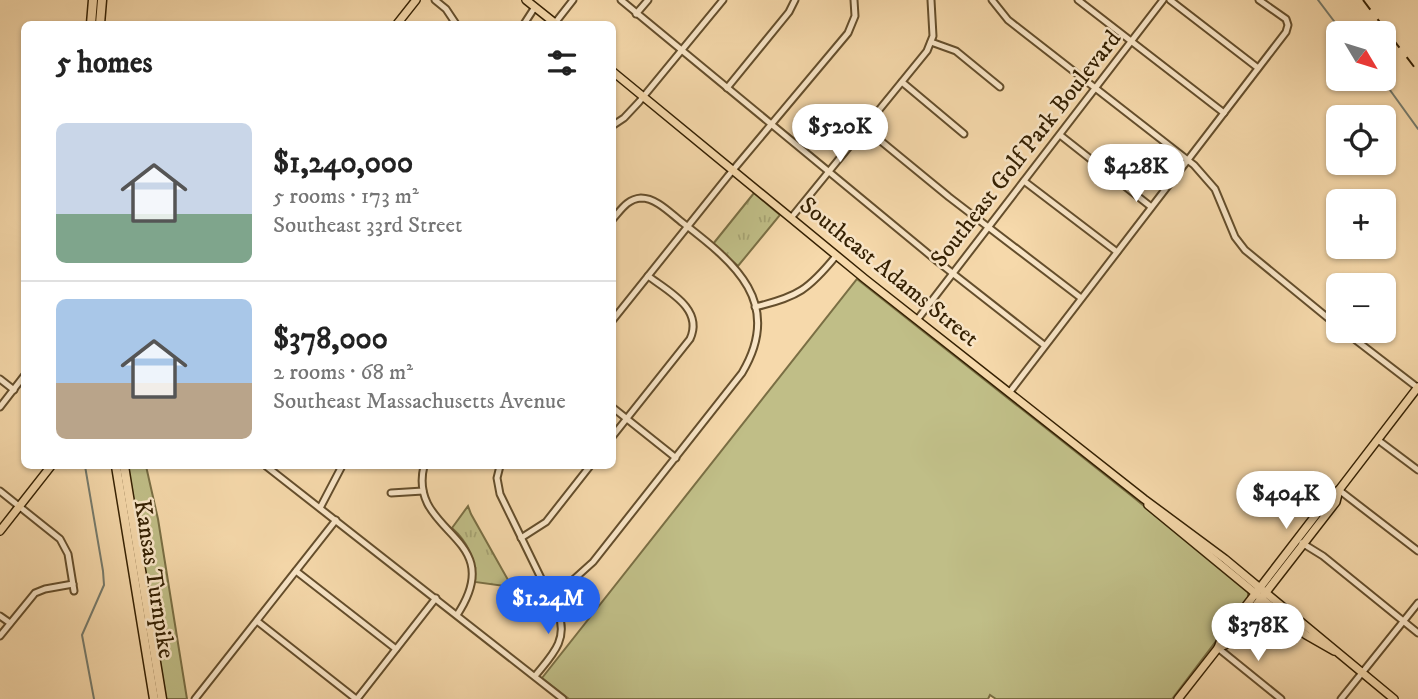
<!DOCTYPE html>
<meta charset="utf-8">
<style>
body{margin:0;font-family:"IM FELL DW Pica",serif;background:#f2f2f2;color:#222;height:100vh;display:flex;flex-direction:column;font-size:26px;white-space:nowrap}
*{box-sizing:border-box;margin:0}
p{font-size:23px;color:#767676}
.icon{flex:none;width:38px;height:38px;fill:none;stroke:currentColor;stroke-width:2;stroke-linecap:round;stroke-linejoin:round}
.map{position:relative;flex:1;overflow:hidden}
.sheet{position:absolute;left:21px;top:21px;width:595px;height:448px;display:flex;flex-direction:column;background:#fff;border-radius:10px;box-shadow:0 2px 5px #0004}
.sheet>*{flex:none}
.needle{width:46px;rotate:128deg}
.tools{position:absolute;left:1326px;top:21px;display:grid;gap:14px}
.tools a{display:grid;place-items:center;width:70px;height:70px;border-radius:10px;background:#fff;box-shadow:0 2px 5px #0004;font-size:35px}
.price{position:absolute;translate:-50% -60px;padding:0 16px;border-radius:24px;background:#fff;color:#222;font-size:23px;line-height:46px;filter:drop-shadow(0 2px 4px #0008)}
.price::after{content:'';position:absolute;left:50%;top:42px;width:21px;height:16px;margin-left:-10px;background:inherit;clip-path:polygon(0 0,100% 0,50% 100%)}
.price.selected{background:#2563eb;color:#fff}
ul{padding:0;list-style:none}
li{display:flex;align-items:center;gap:21px;height:175px;padding:0 35px}
li+li{border-top:2px solid #e0e0e0}
li span{display:grid;place-items:center;flex:none;width:196px;height:140px;border-radius:10px;color:#555}
li>.icon{margin-inline-start:auto}
span .icon{width:84px;height:84px;fill:#fffc;stroke-width:1}
li b{font-size:30px}
h2{display:flex;justify-content:space-between;align-items:center;height:84px;padding:0 35px;font-size:30px}
.map>svg:first-child{display:block}
.green{fill:#c0be87;stroke:#7a6f44;stroke-width:2}
.park{fill:url(#park-tufts);stroke:#7a6f44;stroke-width:2}
.lines{fill:none;stroke-linecap:round;stroke-linejoin:round}
.stream{stroke:#757b6d;stroke-width:2}
.minor-casing{stroke:#644e2c;stroke-width:9}
.major-casing{stroke:#342002;stroke-width:10}
.highway-casing{stroke:#342002;stroke-width:11}
.minor{stroke:#f9e6c8;stroke-width:5}
.major{stroke:#f6d9ab;stroke-width:7}
.highway{stroke:#f6d9ab;stroke-width:8}
.rail{stroke:#342002;stroke-width:2;stroke-dasharray:12 12;stroke-linecap:butt}
.labels{text-anchor:middle;dominant-baseline:central;stroke-width:5;stroke-linejoin:round;paint-order:stroke}
.street-label{font-size:24px;fill:#342002;stroke:#f9e6c8}
</style>
<div class="map">
<svg width="1418" height="699" viewBox="0 0 1418 699">
<defs>
<pattern id="park-tufts" width="24" height="20" patternUnits="userSpaceOnUse" patternTransform="scale(1.75)"><rect width="24" height="20" fill="#c0be87"/><path d="M3 7l-1-3M5 7V3M7 7l1-3M15 17l-1-3M17 17v-4M19 17l1-3" fill="none" stroke="#a6a373"/></pattern>
</defs>
<rect width="100%" height="100%" fill="#f6d9ab"/>
<filter id="stains"><feTurbulence type="fractalNoise" baseFrequency=".00286" numOctaves="4"/><feColorMatrix values="0 0 0 0 .2 0 0 0 0 .09 0 0 0 0 .02 0 0 0 .5 -.17"/></filter>
<radialGradient id="worn" r=".72"><stop offset=".6" stop-color="#630" stop-opacity="0"/><stop offset="1" stop-color="#630" stop-opacity=".3"/></radialGradient>
<g class="green">
<path d="M857 279 1133 497 1248 591V599L1172 699H996L990 695 988 699H569L542 678Z"/>
<path d="M128 466H146L158 519 187 699H166Z"/>
</g>
<g class="park">
<path d="M754 193 780 215 738 266 713 244Z"/>
<path d="M468 506 471 514 512 587 475 582C476 560 469 543 452 528Z"/>
</g>
<g class="lines">
<g class="stream">
<path d="M1318 0 1343 33"/>
<path d="M1382 79 1418 129"/>
<path d="M85 466 103 571 104 585 82 635 94 699"/>
</g>
<defs>
<g id="minor">
<path d="M435 0 446 9 456 24"/>
<path d="M621 0 937 261 1044 345"/>
<path d="M992 0 1008 20 1194 165 1215 189 1235 237 1245 250 1339 327"/>
<path d="M1078 0 1224 113"/>
<path d="M1170 0 1258 68"/>
<path d="M636 14 648 0"/>
<path d="M555 23 573 0"/>
<path d="M524 24 535 7"/>
<path d="M931 42 956 51 1000 87"/>
<path d="M902 82 964 134"/>
<path d="M727 88 789 12 795 0"/>
<path d="M612 126 624 118 639 102 723 0"/>
<path d="M865 128 949 197 1081 298"/>
<path d="M1060 135 1150 206"/>
<path d="M1024 181 1117 252"/>
<path d="M791 218 927 51 933 36 931 0"/>
<path d="M755 307C798 297 809 289 836 256"/>
<path d="M917 320 1163 0"/>
<path d="M612 321 728 176 848 33 855 16 854 0"/>
<path d="M1344 331 1418 388"/>
<path d="M0 379 14 390"/>
<path d="M1009 393 1286 32 1288 25 1286 19 1259 0"/>
<path d="M0 407 24 376"/>
<path d="M612 407 676 458"/>
<path d="M612 437 690 339C704 309 668 291 648 276"/>
<path d="M1378 440 1418 470"/>
<path d="M266 466 563 699"/>
<path d="M424 466C407 535 510 535 457 615"/>
<path d="M500 466 497 478 500 494 558 613C569 640 551 656 535 676"/>
<path d="M1339 490 1418 551"/>
<path d="M0 491 60 539 68 554 74 591"/>
<path d="M391 493 423 491"/>
<path d="M320 508 342 466"/>
<path d="M521 538 546 522 590 466"/>
<path d="M1302 543 1323 556 1418 633"/>
<path d="M296 571 396 649"/>
<path d="M548 594 573 580 593 562 742 373C784 303 735 263 683 223 671 214 657 198 641 198 627 199 621 210 612 220"/>
<path d="M0 616 10 623"/>
<path d="M257 621 356 699"/>
<path d="M0 636 35 593 45 589 73 584"/>
<path d="M1218 648 1281 699"/>
<path d="M195 699 336 520"/>
<path d="M357 699 436 598"/>
<path d="M1341 699 1418 603"/>
</g>
<g id="major">
<path d="M526 0 556 24"/>
<path d="M397 24 416 0"/>
<path d="M612 71 865 279 1144 499 1225 559 1394 699"/>
<path d="M1148 505 1306 635 1334 651"/>
<path d="M0 531 51 466"/>
<path d="M1218 648 1225 645 1336 502 1339 490"/>
<path d="M1178 699 1218 648 1222 637 1315 516 1330 497 1339 490 1418 387"/>
</g>
<g id="highway">
<path d="M91 24 93 0"/>
<path d="M100 24 102 0"/>
<path d="M116 466 154 699"/>
<path d="M124 466 162 699"/>
</g>
</defs>
<use href="#minor" class="minor-casing"/>
<use href="#major" class="major-casing"/>
<use href="#highway" class="highway-casing"/>
<use href="#minor" class="minor"/>
<use href="#major" class="major"/>
<use href="#highway" class="highway"/>
<path class="rail" d="M1363 0 1418 72"/>
</g>
<g class="labels">
<g class="street-label">
<text transform="translate(1026 149) rotate(-52)">Southeast Golf Park Boulevard</text>
<text transform="translate(889 272) rotate(39)">Southeast Adams Street</text>
<text transform="translate(154 579) rotate(81)">Kansas Turnpike</text>
</g>
</g>
<rect width="100%" height="100%" filter="url(#stains)"/>
<rect width="100%" height="100%" fill="url(#worn)"/>
</svg>
<div class="tools">
<a><svg class="needle" viewBox="-14 -14 28 28"><path d="M0-13l5 13h-10z" fill="#e53935"/><path d="M0 13l5-13h-10z" fill="#767676"/></svg></a>
<a><svg class="icon" aria-label="locate" viewBox="0 0 24 24"><circle cx="12" cy="12" r="6"/><path d="M12 2v4M12 18v4M2 12h4M18 12h4"/></svg></a>
<a>+</a>
<a>−</a>
</div>
<b class="price" style="left:840px;top:164px">$520K</b>
<b class="price" style="left:1136px;top:204px">$428K</b>
<b class="price" style="left:1286px;top:531px">$404K</b>
<b class="price selected" style="left:548px;top:636px">$1.24M</b>
<b class="price" style="left:1258px;top:663px">$378K</b>
<section class="sheet">
<h2>5 homes<svg class="icon" aria-label="filters" viewBox="0 0 24 24"><path d="M4 7h16M4 17h16"/><circle cx="9" cy="7" r="2"/><circle cx="15" cy="17" r="2"/></svg></h2>
<ul>
<li><span style="background:linear-gradient(#c9d6e8 65%,#7fa58c 0)"><svg class="icon" aria-label="home" viewBox="0 0 24 24"><path d="M3 11l9-7 9 7M6 9v11h12V9"/></svg></span><div><b>$1,240,000</b><p>5 rooms · 173 m²</p><p>Southeast 33rd Street</p></div></li>
<li><span style="background:linear-gradient(#a9c7e8 60%,#b9a48a 0)"><svg class="icon" aria-label="home" viewBox="0 0 24 24"><path d="M3 11l9-7 9 7M6 9v11h12V9"/></svg></span><div><b>$378,000</b><p>2 rooms · 68 m²</p><p>Southeast Massachusetts Avenue</p></div></li>
</ul>
</section>
</div>
